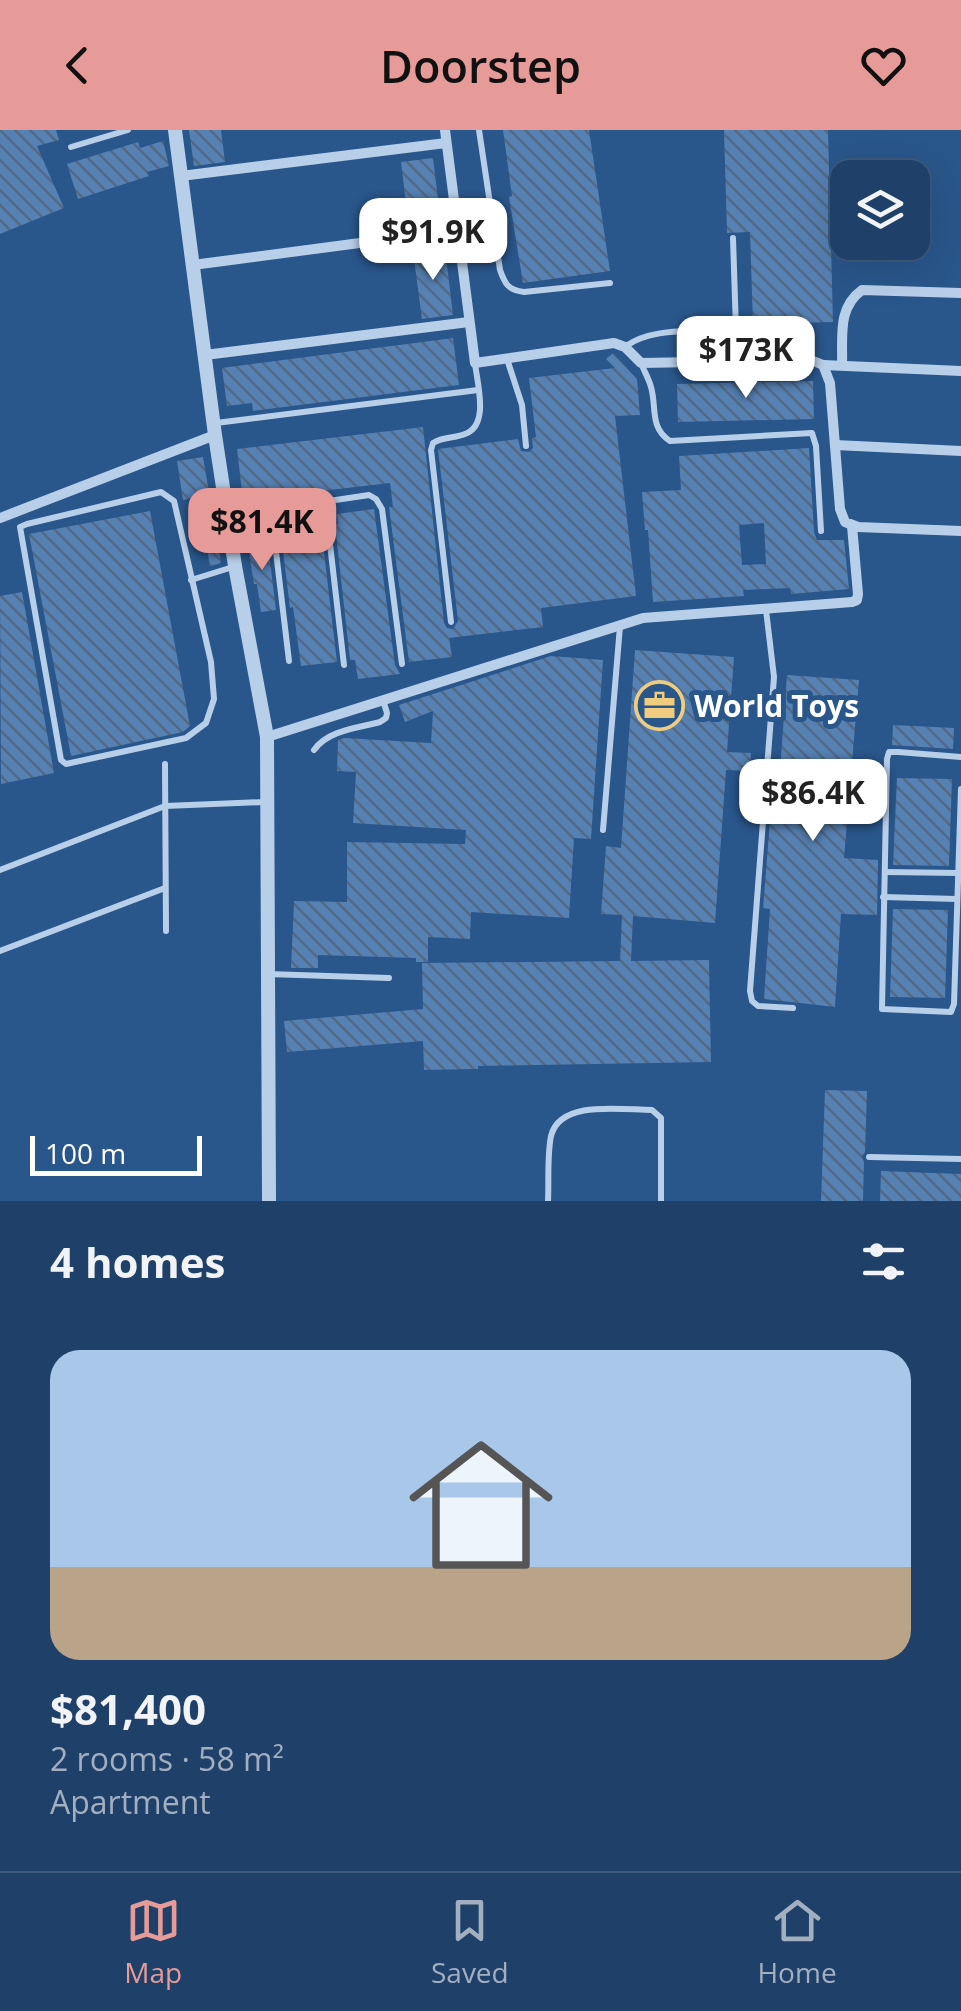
<!DOCTYPE html>
<meta charset="utf-8">
<style>
body{margin:0;font-family:"Open Sans",sans-serif;background:#2c4b71;color:#f1f3f6;height:100vh;display:flex;flex-direction:column;font-size:38px;white-space:nowrap}
*{box-sizing:border-box;margin:0}
p{font-size:32px;color:#a1afc0}
.icon{flex:none;width:55px;height:55px;fill:none;stroke:currentColor;stroke-width:2;stroke-linecap:round;stroke-linejoin:round}
.map{position:relative;height:1071px;overflow:hidden}
.sheet{display:flex;flex-direction:column;background:#1f4068;flex:1}
.sheet>*{flex:none}
.buttons{position:absolute;left:830px;top:30px;display:grid;gap:20px}
.buttons a{display:grid;place-items:center;width:100px;height:100px;border-radius:20px;background:#1f4068;box-shadow:0 10px 40px #0002,0 0 0 2px #3c597c;font-size:50px}
.scale{position:absolute;left:30px;bottom:25px;width:172px;box-sizing:border-box;padding-left:10px;border:5px solid #fff;border-top:0;font-size:28px;line-height:35px;white-space:nowrap;color:#fff;-webkit-text-stroke:8px #29568b;paint-order:stroke}
.price{position:absolute;translate:-50% -85px;padding:0 22px;border-radius:20px;background:#fff;color:#222;font-size:32px;line-height:65px;filter:drop-shadow(0 2px 5px #0008)}
.price::after{content:'';position:absolute;left:50%;top:60px;width:30px;height:22px;margin-left:-15px;background:inherit;clip-path:polygon(0 0,100% 0,50% 100%)}
.price.current{background:#e69b98;color:#111}
ul{padding:0;list-style:none}
li{display:grid;align-content:center;gap:20px;height:530px;padding:0 50px}
li+li{border-top:2px solid #3c597c}
li span{display:grid;place-items:center;height:310px;border-radius:30px;color:#555}
li>.icon{margin-inline-start:auto}
span .icon{width:180px;height:180px;fill:#fffc;stroke-width:1}
li b{font-size:42px}
h2{display:flex;justify-content:space-between;align-items:center;height:120px;padding:0 50px;font-size:42px}
header{display:flex;justify-content:space-between;align-items:center;height:130px;padding:0 50px;background:#e69b98;color:#111;font-size:45px;font-weight:600}
.tabs{display:flex;justify-content:space-around;align-items:center;height:140px;border-top:2px solid #3c597c;background:#1f4068;font-size:28px;color:#a1afc0}
.tabs a{display:grid;justify-items:center;gap:5px}
.tabs .current{color:#e69b98}
.map>svg:first-child{display:block}
.building{fill:url(#building-back-hatch);fill-rule:evenodd}
.lines{fill:none;stroke-linecap:round;stroke-linejoin:round}
.service{stroke:#b8cfe9;stroke-width:6}
.minor{stroke:#b8cfe9;stroke-width:10}
.tertiary{stroke:#b8cfe9;stroke-width:14}
.labels{text-anchor:middle;dominant-baseline:central;stroke-width:10;stroke-linejoin:round;paint-order:stroke}
.poi-label{font-size:30px;font-weight:bold;fill:#fff;stroke:#29568b;text-anchor:start}
</style>
<header><svg class="icon" aria-label="back" viewBox="0 0 24 24"><path d="M15 5l-7 7 7 7"/></svg>Doorstep<svg class="icon" aria-label="heart" viewBox="0 0 24 24"><path d="M12 20l-8-8c-3-5 5-10 8-4 3-6 11-1 8 4z"/></svg></header>
<div class="map">
<svg width="961" height="1071" viewBox="0 0 961 1071">
<defs>
<pattern id="building-back-hatch" width="6" height="6" patternUnits="userSpaceOnUse" patternTransform="scale(2.5)"><rect width="6" height="6" fill="#5681b3"/><path d="M-1 5l2 2M0 0l6 6M5-1l2 2" fill="none" stroke="#526985"/></pattern>
</defs>
<rect width="100%" height="100%" fill="#29568b"/>
<g class="building">
<path d="M0 0H56L59 10 37 16 64 78 0 104Z"/>
<path d="M189 0H221L225 32 194 36Z"/>
<path d="M503 0H589L610 141 523 153 509 67 512 66Z"/>
<path d="M724 0H828L833 192 753 194 750 102 727 103Z"/>
<path d="M163 11 169 36 147 42 149 46 78 69 67 34 138 12 140 18Z"/>
<path d="M433 28 441 93 409 98 401 32Z"/>
<path d="M445 118 453 185 422 189 413 121Z"/>
<path d="M453 208 459 255 253 281 252 273 227 276 222 238Z"/>
<path d="M613 223 637 249 640 285 615 286 636 466 541 478 543 497 449 508 452 527 409 532 389 377H393L390 353 243 370 237 319 423 297 444 493 447 498 453 499 458 491 438 319 518 309 521 321 529 322 533 318 532 308 536 307 529 248 615 238 606 229Z"/>
<path d="M813 251 814 289 678 292 677 254Z"/>
<path d="M809 318 814 402 817 410H844L849 459 791 464 790 458 743 460 744 466 653 472 648 400H645L642 362 681 360 679 326ZM764 393 766 434 742 435 739 395Z"/>
<path d="M203 327 221 433 210 436 198 367 183 370 177 331Z"/>
<path d="M374 379 395 535 400 544 358 549 355 530H350L335 395 338 394 337 384Z"/>
<path d="M150 381 190 596 183 602 71 626 29 404Z"/>
<path d="M321 397 337 532 301 536 293 477 290 478 281 405H284L283 401Z"/>
<path d="M267 407 276 480 261 482 257 454H254L247 410Z"/>
<path d="M22 462 54 643 1 654 0 466Z"/>
<path d="M635 520 734 527 727 622 751 623 750 641 726 640 715 793 633 786 631 831 709 830 711 932 478 936V939L424 940 423 911 287 922 284 891 423 879 422 833 620 831 622 785 601 784 606 716 621 718Z"/>
<path d="M551 526 603 530 591 709 574 708 569 788 471 782 470 809 428 807V832H416V828L318 825V838H291L294 771 347 772V712L465 714 466 700 353 693 356 642 337 641 338 610 344 608 431 613 433 581 405 592 399 575Z"/>
<path d="M787 545 859 550 844 728 878 730 877 785 841 784 835 877 764 869 770 779 763 778 773 653 779 654Z"/>
<path d="M893 595 954 598 953 619 892 615Z"/>
<path d="M897 648 952 649 949 736 893 735Z"/>
<path d="M893 779 948 780 945 868 890 867Z"/>
<path d="M825 960 867 961 865 1022 862 1026 864 1032 863 1071H821Z"/>
<path d="M881 1041 961 1044V1071H880Z"/>
</g>
<g class="lines">
<g class="service">
<path d="M479 0 500 140C505 154 508 160 524 162L610 153"/>
<path d="M71 17 128 0"/>
<path d="M733 108 737 231"/>
<path d="M626 216C650 199 683 202 712 200"/>
<path d="M507 229 522 275 526 316"/>
<path d="M641 233C644 241 649 249 651 257 657 277 649 297 670 311L812 303 816 316 821 401"/>
<path d="M216 293 478 260"/>
<path d="M161 362 174 371 211 532 214 569 206 593 186 608 66 634 61 630 20 397 27 394Z"/>
<path d="M325 371 344 535"/>
<path d="M271 380 289 531"/>
<path d="M229 386 369 365 376 369 382 379 402 534"/>
<path d="M191 450 233 437"/>
<path d="M766 480 774 547 750 861 752 871 758 876 793 878"/>
<path d="M451 492 431 320 433 313C444 306 453 309 465 304 490 295 477 253 475 233"/>
<path d="M314 620C328 600 358 598 380 592L386 588 387 583 383 570"/>
<path d="M961 627 898 622H889L887 629 882 879 951 882 954 874 961 659"/>
<path d="M165 634 166 801"/>
<path d="M603 700 620 496"/>
<path d="M0 740 165 676 265 672"/>
<path d="M885 742 959 743"/>
<path d="M883 767 957 769"/>
<path d="M0 821 165 758"/>
<path d="M268 844 389 848"/>
<path d="M869 1027 961 1029"/>
<path d="M548 1071C549 1050 547 1026 551 1006 560 969 623 980 652 980L661 988V1071"/>
</g>
<g class="minor">
<path d="M445 0 475 233 614 213 625 217 641 233 811 230 823 235 830 253 840 379 845 392 858 397 961 401"/>
<path d="M181 46 446 13"/>
<path d="M193 135 458 100"/>
<path d="M205 225 469 192"/>
<path d="M823 235 961 241"/>
<path d="M842 235C843 207 837 178 862 160L961 163"/>
<path d="M835 315 961 321"/>
<path d="M0 388 215 305"/>
<path d="M267 607 643 488 852 472 857 470 858 464 852 396"/>
</g>
<path class="tertiary" d="M175 0 215 305 235 436 267 607 269 1071"/>
</g>
<defs>
<symbol id="office-ring" viewBox="-11 -11 22 22"><circle r="9.5" fill="#29568b" stroke="#f0cd7e" stroke-width="1.5"/><path d="M-6-3h4V-5.5h4V-3h4V5H-6ZM-1-4.5V-3h2v-1.5ZM-6 0V1H6V0Z" fill="#f0cd7e"/></symbol>
</defs>
<g fill-rule="evenodd">
<use href="#office-ring" x="632" y="548" width="55" height="55"/>
</g>
<g class="labels">
<g class="poi-label">
<text x="694" y="575">World Toys</text>
</g>
</g>
</svg>
<div class="buttons">
<a><svg class="icon" aria-label="layers" viewBox="0 0 24 24"><path d="M12 4l9 5-9 5-9-5zM3 14l9 5 9-5"/></svg></a>
</div>
<div class="scale">100 m</div>
<b class="price" style="left:433px;top:153px">$91.9K</b>
<b class="price" style="left:746px;top:271px">$173K</b>
<b class="price current" style="left:262px;top:443px">$81.4K</b>
<b class="price" style="left:813px;top:714px">$86.4K</b>
</div>
<section class="sheet">
<h2>4 homes<svg class="icon" aria-label="filters" viewBox="0 0 24 24"><path d="M4 7h16M4 17h16"/><circle cx="9" cy="7" r="2"/><circle cx="15" cy="17" r="2"/></svg></h2>
<ul>
<li><span style="background:linear-gradient(#a9c7e8 70%,#b9a48a 0)"><svg class="icon" aria-label="home" viewBox="0 0 24 24"><path d="M3 11l9-7 9 7M6 9v11h12V9"/></svg></span><div><b>$81,400</b><p>2 rooms · 58 m²</p><p>Apartment</p></div></li>
</ul>
</section>
<nav class="tabs">
<a class="current"><svg class="icon" aria-label="map" viewBox="0 0 24 24"><path d="M3 6l6-2 6 2 6-2v14l-6 2-6-2-6 2zM9 4v14M15 6v14"/></svg>Map</a>
<a><svg class="icon" aria-label="saved" viewBox="0 0 24 24"><path d="M7 4h10v16l-5-4-5 4z"/></svg>Saved</a>
<a><svg class="icon" aria-label="home" viewBox="0 0 24 24"><path d="M3 11l9-7 9 7M6 9v11h12V9"/></svg>Home</a>
</nav>
